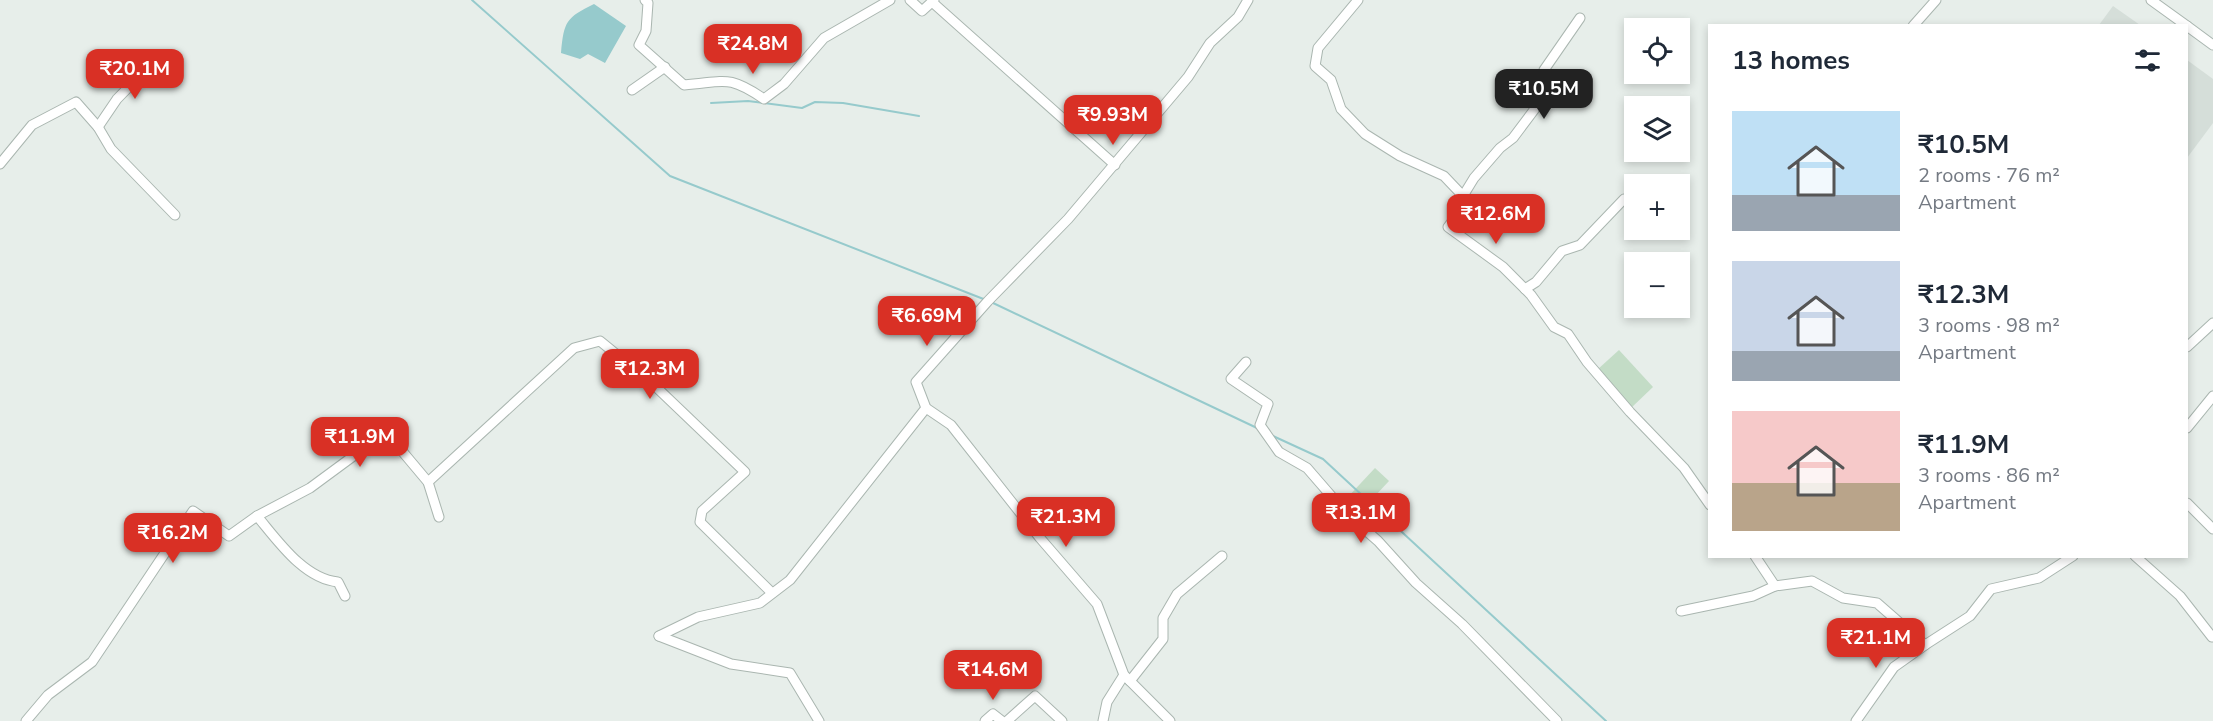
<!DOCTYPE html>
<meta charset="utf-8">
<style>
body{margin:0;font-family:"Nunito Sans",sans-serif;background:#f6f6f7;color:#1f2937;height:100vh;display:flex;flex-direction:column;font-size:22px;white-space:nowrap}
*{box-sizing:border-box;margin:0}
p{font-size:20px;color:#747a83}
.icon{flex:none;width:33px;height:33px;fill:none;stroke:currentColor;stroke-width:2;stroke-linecap:round;stroke-linejoin:round}
.map{position:relative;flex:1;overflow:hidden}
.drawer{position:absolute;left:1708px;top:24px;width:480px;height:534px;display:flex;flex-direction:column;background:#fff;border-radius:0px;box-shadow:0 3px 9px #0003}
.drawer>*{flex:none}
.controls{position:absolute;left:1624px;top:18px;display:grid;gap:12px}
.controls a{display:grid;place-items:center;width:66px;height:66px;border-radius:0px;background:#fff;box-shadow:0 3px 9px #0003;font-size:30px}
.price{position:absolute;translate:-50% -51px;padding:0 14px;border-radius:12px;background:#d93025;color:#fff;font-size:20px;line-height:39px;filter:drop-shadow(0 2px 3px #0008)}
.price::after{content:'';position:absolute;left:50%;top:36px;width:18px;height:14px;margin-left:-9px;background:inherit;clip-path:polygon(0 0,100% 0,50% 100%)}
.price.selected{background:#222;color:#fff}
ul{padding:0;list-style:none}
li{display:flex;align-items:center;gap:18px;height:150px;padding:0 24px}
li span{display:grid;place-items:center;flex:none;width:168px;height:120px;border-radius:0px;color:#555}
li>.icon{margin-inline-start:auto}
span .icon{width:72px;height:72px;fill:#fffc;stroke-width:1}
li b{font-size:26px}
h2{display:flex;justify-content:space-between;align-items:center;height:72px;padding:0 24px;font-size:26px}
.map>svg:first-child{display:block}
.built{fill:#d5ded9}
.green{fill:#c3dcc6}
.water{fill:#96cacc}
.lines{fill:none;stroke-linecap:round;stroke-linejoin:round}
.stream{stroke:#96cacc;stroke-width:2}
.street-casing{stroke:#aab6b0;stroke-width:11}
.street{stroke:#fff;stroke-width:9}
</style>
<div class="map">
<svg width="2213" height="721" viewBox="0 0 2213 721">
<rect width="100%" height="100%" fill="#e7eeea"/>
<g class="built">
<path d="M2113 6 2140 25H2099Z"/>
<path d="M2187 60 2213 79V123L2187 158Z"/>
</g>
<g class="green">
<path d="M1619 350 1653 387 1631 408 1597 370Z"/>
<path d="M1375 468 1389 481 1360 512 1346 499Z"/>
</g>
<path class="water" d="M594 4 626 26 605 63 588 54 580 59 561 53C564 21 566 18 594 4Z"/>
<g class="lines">
<g class="stream">
<path d="M472 0 670 176 986 300"/>
<path d="M711 103 748 101 802 108 815 102 843 103 919 116"/>
<path d="M991 302 1257 428"/>
<path d="M1273 436 1323 459 1606 721"/>
</g>
<defs>
<g id="street">
<path d="M645 0 648 3 646 31 639 45 684 85C725 82 727 74 764 99L784 84 824 38 890 0"/>
<path d="M910 0 922 11 934 0"/>
<path d="M1358 0 1318 48 1315 66 1331 80 1341 109 1365 134 1400 156 1444 176 1463 196 1461 210 1448 227 1503 267 1531 295 1554 327 1568 334 1587 362 1630 412 1684 468 1710 505"/>
<path d="M2151 0 2187 26"/>
<path d="M932 2 1115 165"/>
<path d="M1913 26 1936 0"/>
<path d="M2187 26 2213 45"/>
<path d="M632 90 665 67"/>
<path d="M98 127 117 99 154 61"/>
<path d="M0 164 32 125 76 102 98 127 111 149 175 215"/>
<path d="M1463 196 1474 178 1500 148 1513 138 1534 110 1540 98 1544 70 1580 18"/>
<path d="M1525 289 1536 282 1562 251 1580 245 1624 199"/>
<path d="M2187 347 2213 323"/>
<path d="M1246 362 1231 379 1268 404 1260 425 1279 452 1307 468 1346 513 1378 541 1416 583 1462 624 1557 721"/>
<path d="M2187 428 2213 396"/>
<path d="M428 482 574 348 600 341 654 385 745 472 702 511 700 522 772 593"/>
<path d="M2187 503 2213 529"/>
<path d="M257 516 310 488 386 432 428 482 439 517"/>
<path d="M1755 556 1775 586 1812 581 1843 598 1877 603 1925 645 1970 616 1991 589 2039 578 2073 556"/>
<path d="M2135 556 2180 596 2212 637"/>
<path d="M1681 611 1753 596 1775 586"/>
<path d="M659 636 698 617 760 603 790 580 926 408"/>
<path d="M659 636 731 664 790 673 819 721"/>
<path d="M1130 681 1163 639V618L1177 594 1222 556"/>
<path d="M26 721 48 695 92 662 193 511 229 536 257 516C278 541 304 579 338 582L345 596"/>
<path d="M985 721 993 714 1002 721"/>
<path d="M1007 721 1035 696 1062 721"/>
<path d="M1103 721 1107 702 1124 675"/>
<path d="M1170 721 1124 675 1097 604 1040 538 951 425 926 408 916 382 988 301 1068 219 1188 77 1210 43 1238 17 1248 0"/>
<path d="M1856 721 1894 667 1925 645"/>
</g>
</defs>
<use href="#street" class="street-casing"/>
<use href="#street" class="street"/>
</g>
</svg>
<div class="controls">
<a><svg class="icon" aria-label="locate" viewBox="0 0 24 24"><circle cx="12" cy="12" r="6"/><path d="M12 2v4M12 18v4M2 12h4M18 12h4"/></svg></a>
<a><svg class="icon" aria-label="layers" viewBox="0 0 24 24"><path d="M12 4l9 5-9 5-9-5zM3 14l9 5 9-5"/></svg></a>
<a>+</a>
<a>−</a>
</div>
<b class="price" style="left:753px;top:75px">₹24.8M</b>
<b class="price" style="left:135px;top:100px">₹20.1M</b>
<b class="price selected" style="left:1544px;top:120px">₹10.5M</b>
<b class="price" style="left:1113px;top:146px">₹9.93M</b>
<b class="price" style="left:1496px;top:245px">₹12.6M</b>
<b class="price" style="left:927px;top:347px">₹6.69M</b>
<b class="price" style="left:650px;top:400px">₹12.3M</b>
<b class="price" style="left:360px;top:468px">₹11.9M</b>
<b class="price" style="left:1361px;top:544px">₹13.1M</b>
<b class="price" style="left:1066px;top:548px">₹21.3M</b>
<b class="price" style="left:173px;top:564px">₹16.2M</b>
<b class="price" style="left:1876px;top:669px">₹21.1M</b>
<b class="price" style="left:993px;top:701px">₹14.6M</b>
<section class="drawer">
<h2>13 homes<svg class="icon" aria-label="filters" viewBox="0 0 24 24"><path d="M4 7h16M4 17h16"/><circle cx="9" cy="7" r="2"/><circle cx="15" cy="17" r="2"/></svg></h2>
<ul>
<li><span style="background:linear-gradient(#bfe0f5 70%,#9aa5b1 0)"><svg class="icon" aria-label="home" viewBox="0 0 24 24"><path d="M3 11l9-7 9 7M6 9v11h12V9"/></svg></span><div><b>₹10.5M</b><p>2 rooms · 76 m²</p><p>Apartment</p></div></li>
<li><span style="background:linear-gradient(#c9d6e8 75%,#9aa5b1 0)"><svg class="icon" aria-label="home" viewBox="0 0 24 24"><path d="M3 11l9-7 9 7M6 9v11h12V9"/></svg></span><div><b>₹12.3M</b><p>3 rooms · 98 m²</p><p>Apartment</p></div></li>
<li><span style="background:linear-gradient(#f6c9c9 60%,#b9a48a 0)"><svg class="icon" aria-label="home" viewBox="0 0 24 24"><path d="M3 11l9-7 9 7M6 9v11h12V9"/></svg></span><div><b>₹11.9M</b><p>3 rooms · 86 m²</p><p>Apartment</p></div></li>
</ul>
</section>
</div>
